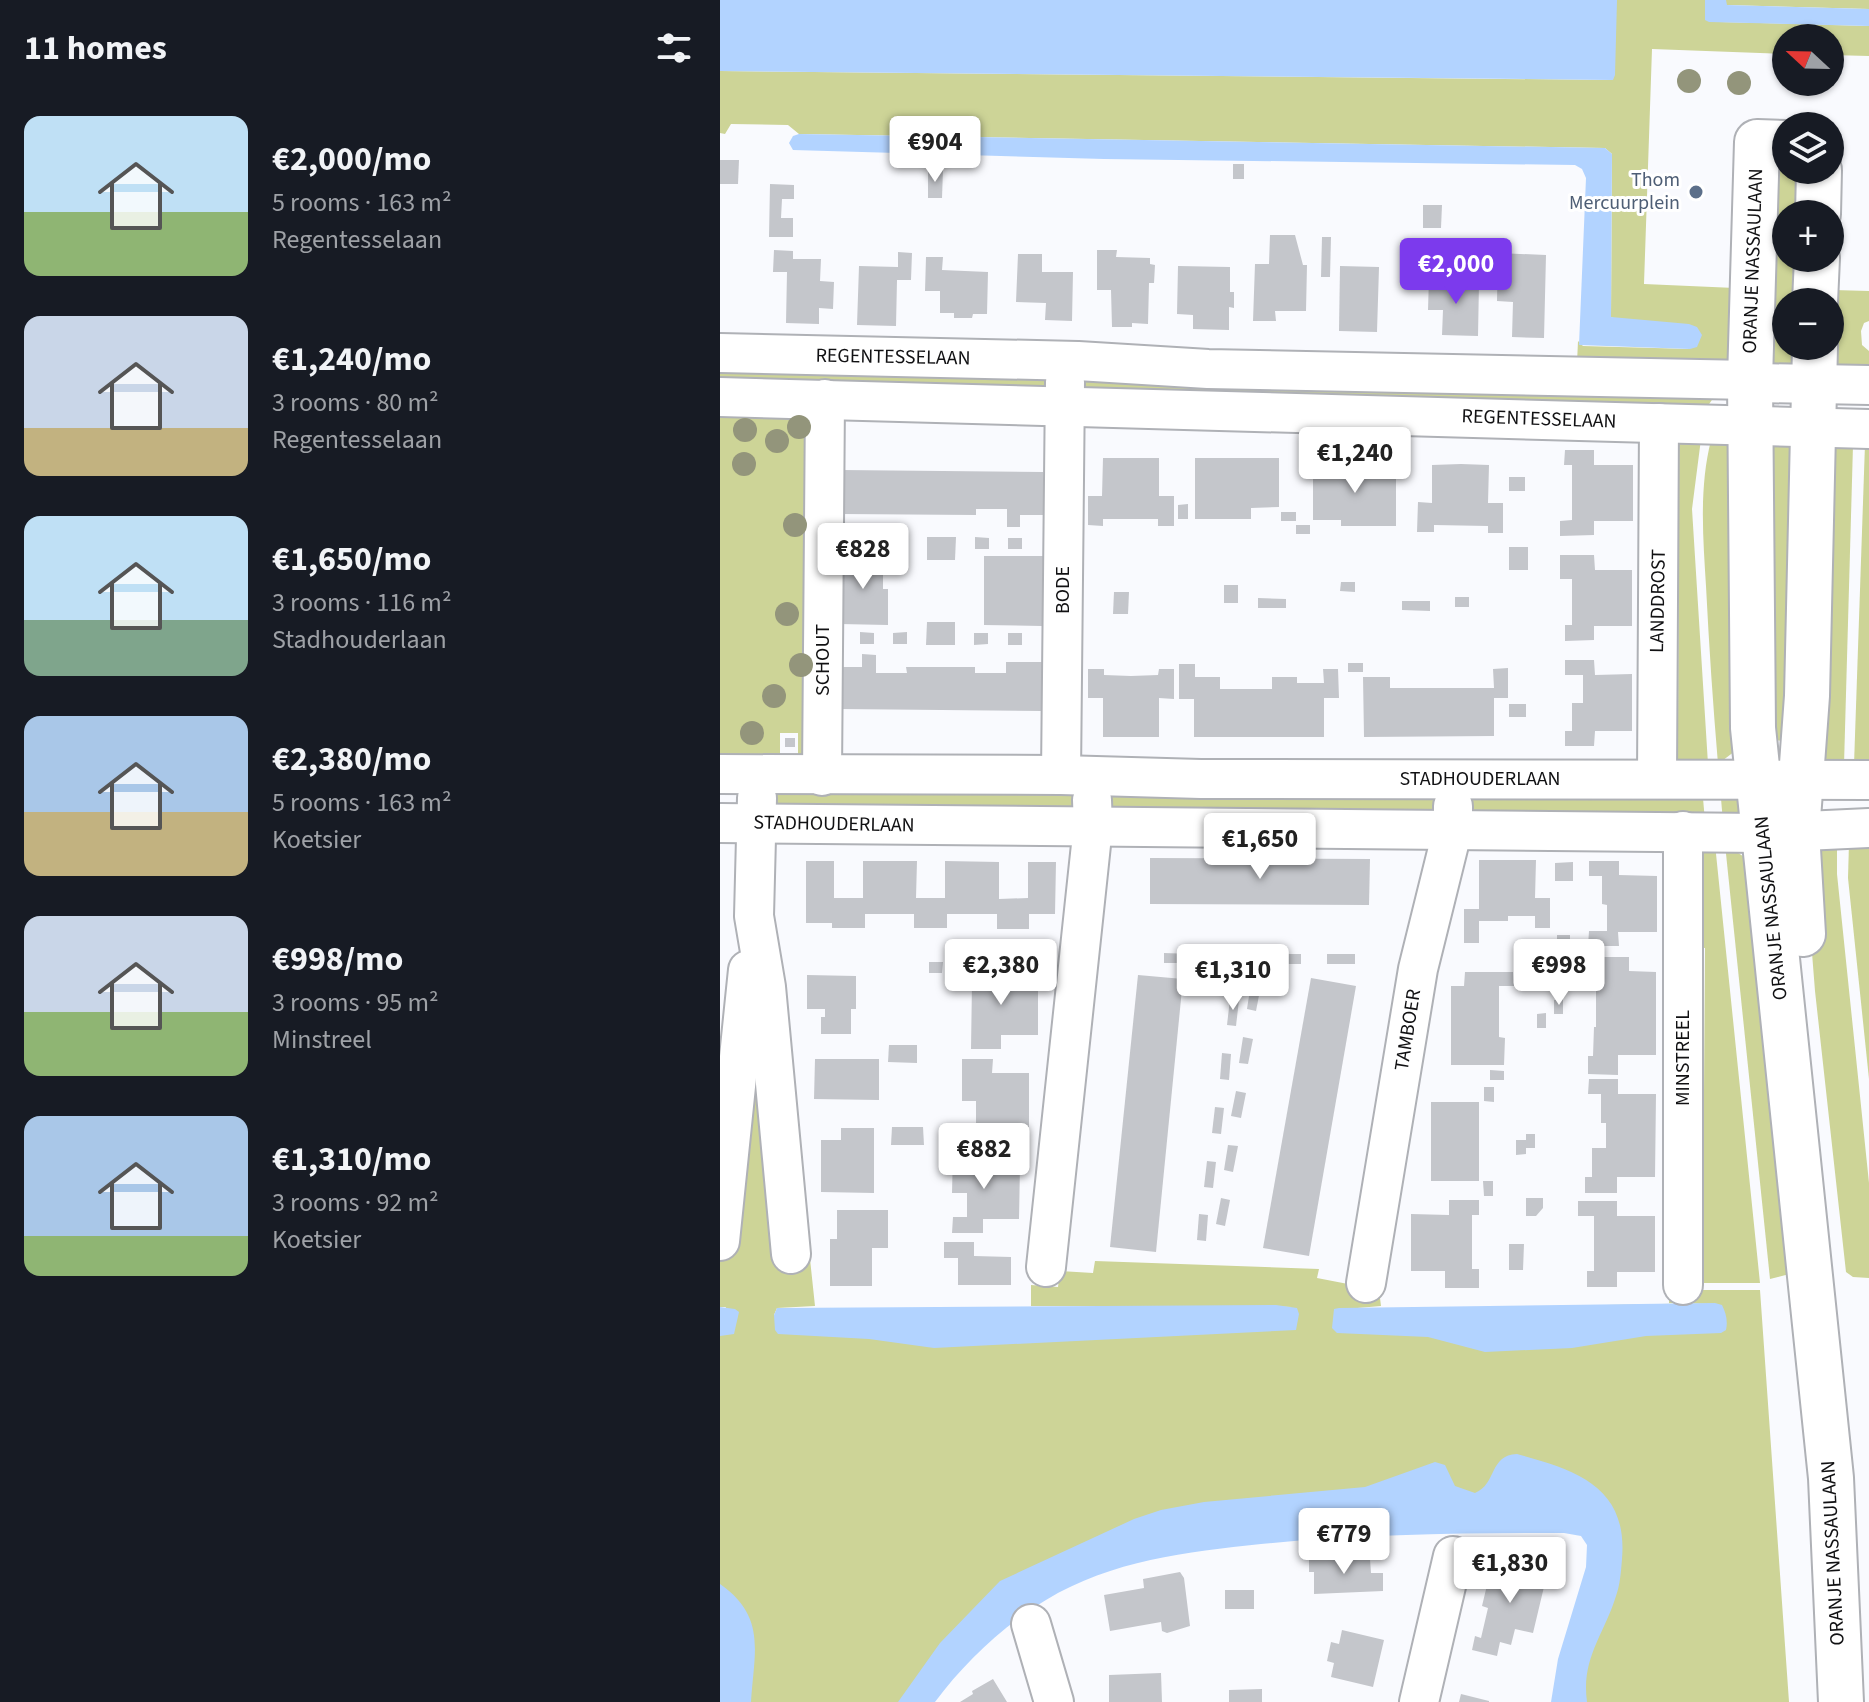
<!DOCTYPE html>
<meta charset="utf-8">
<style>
body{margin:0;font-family:"Source Sans 3",sans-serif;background:#242831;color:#f1f3f6;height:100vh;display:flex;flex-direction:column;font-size:30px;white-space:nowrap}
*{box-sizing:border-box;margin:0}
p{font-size:26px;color:#9ea1a6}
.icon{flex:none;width:44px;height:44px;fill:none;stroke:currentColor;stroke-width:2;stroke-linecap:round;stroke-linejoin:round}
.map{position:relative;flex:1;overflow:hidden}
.details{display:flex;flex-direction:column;background:#171b24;width:720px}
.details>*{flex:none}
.needle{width:52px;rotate:292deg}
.fabs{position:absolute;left:1052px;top:24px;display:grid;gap:16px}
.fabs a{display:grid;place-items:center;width:72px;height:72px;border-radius:50%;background:#171b24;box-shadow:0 2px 6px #0004;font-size:40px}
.price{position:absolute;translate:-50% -68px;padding:0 18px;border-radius:8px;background:#fff;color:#222;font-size:26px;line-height:52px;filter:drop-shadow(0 2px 4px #0008)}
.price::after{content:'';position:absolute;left:50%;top:48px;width:24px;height:18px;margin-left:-12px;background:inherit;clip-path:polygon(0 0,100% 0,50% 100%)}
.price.active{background:#7c3aed;color:#fff}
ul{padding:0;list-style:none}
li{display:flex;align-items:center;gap:24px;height:200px;padding:0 24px}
li span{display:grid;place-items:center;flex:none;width:224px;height:160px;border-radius:16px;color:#555}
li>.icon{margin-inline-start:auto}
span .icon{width:96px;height:96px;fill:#fffc;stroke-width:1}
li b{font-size:34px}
h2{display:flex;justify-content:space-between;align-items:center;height:96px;padding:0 24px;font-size:34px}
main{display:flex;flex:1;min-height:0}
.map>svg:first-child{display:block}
.green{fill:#cdd497}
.water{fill:#b2d3ff}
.building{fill:#c4c6cb}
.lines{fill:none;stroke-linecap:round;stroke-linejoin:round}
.minor-casing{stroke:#afb1b6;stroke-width:42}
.tertiary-casing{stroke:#afb1b6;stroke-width:48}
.minor{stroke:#fff;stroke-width:38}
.tertiary{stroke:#fff;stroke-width:44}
.tree{fill:#93957b}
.service-dot{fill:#5c6f8a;stroke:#fff;stroke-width:3}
.labels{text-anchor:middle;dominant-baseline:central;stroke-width:6;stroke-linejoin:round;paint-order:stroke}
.service-label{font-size:20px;fill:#4e5e75;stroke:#fff;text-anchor:end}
.street-label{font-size:20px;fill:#111113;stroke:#fff}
</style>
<main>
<section class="details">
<h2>11 homes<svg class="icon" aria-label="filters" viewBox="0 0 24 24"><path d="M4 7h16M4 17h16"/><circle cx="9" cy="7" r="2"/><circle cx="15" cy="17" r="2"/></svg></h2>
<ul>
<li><span style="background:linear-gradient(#bfe0f5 60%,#8fb573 0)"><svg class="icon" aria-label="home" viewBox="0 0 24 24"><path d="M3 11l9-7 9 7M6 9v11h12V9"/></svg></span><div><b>€2,000/mo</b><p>5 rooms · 163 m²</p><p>Regentesselaan</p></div></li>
<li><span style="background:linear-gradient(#c9d6e8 70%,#c2b280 0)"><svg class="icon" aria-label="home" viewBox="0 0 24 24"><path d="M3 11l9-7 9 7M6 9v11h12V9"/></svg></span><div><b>€1,240/mo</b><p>3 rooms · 80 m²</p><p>Regentesselaan</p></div></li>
<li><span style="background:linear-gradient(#bfe0f5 65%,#7fa58c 0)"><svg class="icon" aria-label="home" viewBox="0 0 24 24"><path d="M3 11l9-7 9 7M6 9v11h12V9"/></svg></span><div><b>€1,650/mo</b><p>3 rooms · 116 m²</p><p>Stadhouderlaan</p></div></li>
<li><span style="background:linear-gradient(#a9c7e8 60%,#c2b280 0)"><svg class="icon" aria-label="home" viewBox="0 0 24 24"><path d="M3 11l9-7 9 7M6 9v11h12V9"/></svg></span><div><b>€2,380/mo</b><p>5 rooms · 163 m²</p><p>Koetsier</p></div></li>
<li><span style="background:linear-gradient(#c9d6e8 60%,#8fb573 0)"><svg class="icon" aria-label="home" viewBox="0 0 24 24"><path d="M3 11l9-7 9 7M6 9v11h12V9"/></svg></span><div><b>€998/mo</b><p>3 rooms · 95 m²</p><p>Minstreel</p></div></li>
<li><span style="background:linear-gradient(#a9c7e8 75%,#8fb573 0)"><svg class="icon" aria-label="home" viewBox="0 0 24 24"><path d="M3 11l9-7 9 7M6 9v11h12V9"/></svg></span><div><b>€1,310/mo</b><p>3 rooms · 92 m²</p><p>Koetsier</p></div></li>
</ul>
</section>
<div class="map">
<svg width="1149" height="1702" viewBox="0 0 1149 1702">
<rect width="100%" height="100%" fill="#f9fafe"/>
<g class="green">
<path d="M882 0H1000V22L1149 26V56L1110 55V38H1066V54L932 49 924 284 1015 288 1013 362 857 363 858 341 863 346 970 349 891 317 892 154 885 148 79 134 68 125 11 124 5 134 0 133V71L892 80Z"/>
<path d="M1006 0H1149V9L1006 5Z"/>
<path d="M1066 155V170H1087V214H1066V258H1086L1085 302H1066V346H1084L1083 379 1040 378 1046 170Z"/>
<path d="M1113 290 1149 291V321L1144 323 1141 331 1142 345 1149 351V379L1119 376 1111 351Z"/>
<path d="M0 363 328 378 329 392 0 391Z"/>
<path d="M360 375 1000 388 981 416 366 402Z"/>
<path d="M0 414 98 415 96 759H78V733H60V759H0Z"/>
<path d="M1038 431 1084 433 1077 741 1045 740Z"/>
<path d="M950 438 981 439 972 509 988 764H948L949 731 958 730 959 502H950Z"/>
<path d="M991 440 1015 445 1023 745 998 764C993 705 989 646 986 586 983 537 979 488 991 440Z"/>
<path d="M1109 441 1133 445 1124 765 1114 764 1096 752Z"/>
<path d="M1145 444H1149V765H1134Z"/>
<path d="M982 787 985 821H752L740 794Z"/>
<path d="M1000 787H1029L1033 821 1003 822Z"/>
<path d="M355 788 356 812 61 817 48 793Z"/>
<path d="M390 789 715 794 716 807 713 814 394 816 388 804Z"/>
<path d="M1129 843H1149V1079L1128 878Z"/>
<path d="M976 844H995L1040 1283H983L984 1253 973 1252V1238L983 1237 985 948 975 947Z"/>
<path d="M1005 844 1033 863 1081 1271 1050 1279Z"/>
<path d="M1117 845V874L1149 1183V1278L1133 1277 1126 1272 1095 991 1085 864 1091 855Z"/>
<path d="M32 993 62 1261 90 1259 95 1306 57 1308 54 1315 573 1306H311V1285L338 1287 340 1271 373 1273 375 1261 599 1269 597 1278 659 1290 661 1306 614 1310 995 1303H949V1290H1040L1069 1702H860L892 1527 763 1517 396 1553 257 1640 208 1702H11L0 1626V1321L6 1307H0V1258L7 1259 15 1252Z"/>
</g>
<g class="water">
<path d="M0 0H897L895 75 893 80 0 71Z"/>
<path d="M985 0H1006L1007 5 1149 9V26L989 22 985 20Z"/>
<path d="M79 134 885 148 892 154 891 317 969 324 977 327 982 335 977 347 970 349 859 345 866 178 862 169 855 165 384 159 73 150 69 143 73 136Z"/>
<path d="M995 1303 1002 1305C1006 1313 1008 1321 1006 1330L1001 1333 926 1336 852 1348 765 1352 708 1337 617 1333 612 1328 614 1309 619 1308Z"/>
<path d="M556 1305 577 1308 579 1314 576 1330 214 1348 149 1339 58 1334 55 1330 54 1315 57 1308Z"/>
<path d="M0 1307 15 1309 19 1312 14 1334 0 1336Z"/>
<path d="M797 1454C857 1470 908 1487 902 1559 901 1572 900 1585 896 1596 884 1635 861 1658 867 1702H831L838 1659 866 1567 867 1545 861 1536 844 1533C743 1533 643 1534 541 1544 467 1552 392 1560 326 1600 283 1626 245 1662 215 1702H178L220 1643 280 1581 414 1519 441 1510 484 1502 645 1487 715 1462 725 1465 735 1486 755 1493C777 1484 769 1455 797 1454Z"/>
<path d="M0 1584C47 1617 34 1652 31 1702H0Z"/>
</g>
<g class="building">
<path d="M0 160H19L18 184H0Z"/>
<rect x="513" y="164" width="11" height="15"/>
<path d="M208 169 223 170 222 198H208Z"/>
<path d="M50 184 74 185V199H62L61 218H73V237H49Z"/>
<path d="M703 205H722L721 228H703Z"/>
<path d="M550 235H575L583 265H587L586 311H555L556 321H533L535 264H549Z"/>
<path d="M602 237H611L610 277H601Z"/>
<path d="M54 250 73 251V259H101L100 281 114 282 113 309 99 308V324L66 323 67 272H53Z"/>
<path d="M377 250H397L396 257 430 258V264L435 265 434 283H429L428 324 412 323V327H392L391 290H377Z"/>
<path d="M178 252 192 253 191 280H177L176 326 137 325 139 266 178 267Z"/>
<path d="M778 253 826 255 824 338 792 337 793 302 777 301Z"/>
<path d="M298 254H322V272H353L352 321 325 320 326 303 296 302Z"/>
<path d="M206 257H223L222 270 268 272 267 314H253L252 318H234V313H220V291H205Z"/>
<path d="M458 266 510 267V292H514V308L509 307V330L473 329V315L457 314Z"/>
<path d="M620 266 659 267 657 332 619 331Z"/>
<path d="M709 277H725V282L759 283 758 336 722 335 723 310H708Z"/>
<path d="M845 450H874V465H913V521H874V535L840 536V521L852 520V465H844Z"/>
<path d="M383 458H439V496H454V526H438V519H383V526L368 525V496H382Z"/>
<path d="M475 458H559V507L531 508V519H475Z"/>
<path d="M741 464 769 465 768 503H783V533H768V526L714 525V532H697L698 502 712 503V465Z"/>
<path d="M593 465H676V526H621V520H593Z"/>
<path d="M121 470 323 472V515H300V527H287V509H256V515L120 514Z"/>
<rect x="789" y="477" width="16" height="14"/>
<path d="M468 504V519H458V505Z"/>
<rect x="561" y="512" width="15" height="9"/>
<rect x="576" y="525" width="14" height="9"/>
<path d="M141 537H155V549L140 548Z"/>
<rect x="174" y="537" width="14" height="12"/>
<path d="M207 537H236L235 560H207Z"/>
<path d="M255 537 269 538V549H255Z"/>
<rect x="288" y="538" width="14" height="11"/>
<rect x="789" y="547" width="19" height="23"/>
<path d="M840 555H874L875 570H912V626H874V640L845 641V625H852V579H840Z"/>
<path d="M120 556H163V589H168V625L120 624Z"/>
<path d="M264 556H323L322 626 264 625Z"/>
<path d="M621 582H635V592L620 591Z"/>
<rect x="504" y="585" width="14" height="18"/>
<path d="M394 592H409L408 614H393Z"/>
<rect x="735" y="597" width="14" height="10"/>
<path d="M538 598 566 599V608H538Z"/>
<path d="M682 601H710V611L682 610Z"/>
<path d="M207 622H235V645H206Z"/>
<path d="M140 632 154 633V644H140Z"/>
<path d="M187 632V644H173V633Z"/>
<path d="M254 633H268V644L254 645Z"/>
<rect x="288" y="633" width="14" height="12"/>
<path d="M142 654 156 655V673H187L186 667H255V673H286V662H322V711L120 709V667H142Z"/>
<path d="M845 660H874L875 675 912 674V731H875L874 746H845V731H852V703H863V675H845Z"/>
<rect x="628" y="663" width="15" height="9"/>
<path d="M459 664H475V677H500V689H552V677H577V683H604L603 669H618L619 698H604V737H474V699H459Z"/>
<path d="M788 668V698H774V736L644 737 643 677H670V688H774L773 669Z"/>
<path d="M368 669H384V675L411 676 438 675 439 669H454V699L439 698V737H383V698H368Z"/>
<rect x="789" y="704" width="17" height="13"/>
<rect x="65" y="738" width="10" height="9"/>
<path d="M430 858 650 859 649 905 430 904Z"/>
<path d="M759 860H816L815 898H830V928H815V916H788V921H759V943H744V909H759Z"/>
<path d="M86 861H114V898H143V861H197L196 898H225V861L279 862V899L308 898V862H336L335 914H309V929H277V914H227V928H194V914H145V928H112V923H86Z"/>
<path d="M869 861H899V875L937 876V932H898L899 946H868L869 931H887V905L882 904V876H869Z"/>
<path d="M853 862V881H835V863Z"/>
<rect x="837" y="935" width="13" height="16"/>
<path d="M444 953 472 954V963H444Z"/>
<rect x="498" y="954" width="29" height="9"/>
<rect x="552" y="954" width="29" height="10"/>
<rect x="607" y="954" width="28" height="10"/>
<path d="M869 957H909V971L936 972V1055H898V1075L868 1074V1056H873L874 1027H876V971H869Z"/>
<path d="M209 962H223L222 973H209Z"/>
<path d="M247 966 282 967V981H318V1035H281V1049H251L252 983H247Z"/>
<path d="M745 972H793L794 986H779V1037L785 1038 784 1065H731V986H744Z"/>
<path d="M87 975 136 976V1009H131V1034H101V1017H105V1009H87Z"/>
<path d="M418 975 463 979 436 1252 390 1247Z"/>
<path d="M591 978 636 986 589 1256 543 1248Z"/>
<path d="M531 983 541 985 536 1011 527 1009Z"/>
<path d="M510 999 519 1000 516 1026 507 1025Z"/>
<path d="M843 999V1014H834V1000Z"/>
<path d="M826 1013V1028H817V1014Z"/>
<path d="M523 1037 533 1039 528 1064 519 1063Z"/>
<path d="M169 1045H197V1063L168 1062Z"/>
<path d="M502 1053 511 1054 509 1080 500 1079Z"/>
<path d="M95 1059H159V1100L94 1099Z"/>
<path d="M242 1059H273L272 1073H309V1127H272V1141H242V1125H256V1101H242Z"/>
<path d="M770 1070 784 1071V1080H770Z"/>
<path d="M869 1079H898V1094H936L935 1177H897V1193H865V1177H872V1148H886V1123H881V1094H868Z"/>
<path d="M764 1087H774V1102L764 1101Z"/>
<path d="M516 1091 526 1093 521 1118 511 1116Z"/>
<rect x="711" y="1102" width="48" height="79"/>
<path d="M495 1107 504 1108 501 1134 492 1133Z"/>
<path d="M172 1127H203L204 1145H171Z"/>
<path d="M121 1128H154V1193L101 1192V1140H121Z"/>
<path d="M806 1134H815V1148H806V1154L796 1155V1140H806Z"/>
<path d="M508 1145 518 1146 513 1172 504 1170Z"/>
<path d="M233 1151H263V1165H300L299 1219H263V1233H232L233 1217H247V1193H232Z"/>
<path d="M487 1161 496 1162 493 1188 484 1187Z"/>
<path d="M763 1181H773V1196H764Z"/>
<path d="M501 1198 510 1200 505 1226 496 1224Z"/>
<path d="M806 1198H823V1208L816 1216H806Z"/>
<path d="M729 1200H759V1215H752V1269H759V1288H725V1271H691V1214L729 1215Z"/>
<path d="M858 1201H897V1216H935V1272H897V1287H867V1271H874V1216H858Z"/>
<path d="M117 1210H168V1248H152V1286H110V1239H117Z"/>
<path d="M479 1214 488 1215 486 1241 477 1240Z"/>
<path d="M224 1242H254V1256L291 1257V1285H238V1258H224Z"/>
<path d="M789 1244H804L803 1270H789Z"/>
<path d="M589 1555H614V1560L650 1559 651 1573H663V1591L594 1594V1572H589Z"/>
<path d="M780 1559 828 1570 813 1633 795 1629 791 1645 780 1642 777 1656 752 1650 755 1636 761 1638 768 1608 762 1606 768 1581 774 1582Z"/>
<path d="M460 1572 464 1578 470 1626 447 1633 442 1631 441 1622 390 1631 384 1595 424 1588 423 1579Z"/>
<rect x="505" y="1590" width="29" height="19"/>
<path d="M622 1630 664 1640 653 1687 611 1677 614 1663 607 1661 611 1642 619 1644Z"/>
<path d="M441 1673 442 1702H389V1675Z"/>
<path d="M273 1679 287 1702H240L253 1694 252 1691Z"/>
<path d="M542 1689V1702H509V1690Z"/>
<path d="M741 1694 769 1701V1702H739Z"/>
</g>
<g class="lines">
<defs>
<g id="minor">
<path d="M0 353 358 361 488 369 1030 380 1038 383 1149 385"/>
<path d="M0 397 1149 429"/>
<path d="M0 774 341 775 481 779 1149 780"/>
<path d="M341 775 345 382"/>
<path d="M102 776 105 399"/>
<path d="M937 779 939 423"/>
<path d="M37 798 34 916 46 987 71 1254"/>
<path d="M0 823 1043 833 1149 828"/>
<path d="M0 1241 28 970"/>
<path d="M326 1267 373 826 372 800"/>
<path d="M646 1283 698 969 733 828V806"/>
<path d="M963 1285V831"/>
<path d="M311 1624 334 1702"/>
<path d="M699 1702 733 1556"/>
</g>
<g id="tertiary">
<path d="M1066 143 1037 142 1030 380 1033 728 1111 1478 1121 1702"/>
<path d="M1098 214 1099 170"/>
<path d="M1095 302 1097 258"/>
<path d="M1083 934 1077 832 1087 696 1095 346"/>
</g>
</defs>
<use href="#minor" class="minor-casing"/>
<use href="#tertiary" class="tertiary-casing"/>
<use href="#minor" class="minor"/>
<use href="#tertiary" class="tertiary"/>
</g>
<g class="tree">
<circle cx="969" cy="81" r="12"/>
<circle cx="1019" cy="83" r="12"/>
<circle cx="79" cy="427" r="12"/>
<circle cx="25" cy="430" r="12"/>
<circle cx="57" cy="441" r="12"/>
<circle cx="24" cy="464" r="12"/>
<circle cx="75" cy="525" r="12"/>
<circle cx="67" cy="614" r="12"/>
<circle cx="81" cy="665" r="12"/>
<circle cx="54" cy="696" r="12"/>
<circle cx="32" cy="733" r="12"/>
</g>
<circle class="service-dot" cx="976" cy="192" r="8"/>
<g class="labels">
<g class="service-label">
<text x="960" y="180">Thom<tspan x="960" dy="23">Mercuurplein</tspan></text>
</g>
<g class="street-label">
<text transform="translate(1033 261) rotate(-88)">ORANJE NASSAULAAN</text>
<text transform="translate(173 357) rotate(1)">REGENTESSELAAN</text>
<text transform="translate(819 419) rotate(2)">REGENTESSELAAN</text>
<text transform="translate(343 590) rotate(-90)">BODE</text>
<text transform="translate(938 601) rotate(-89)">LANDDROST</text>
<text transform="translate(103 660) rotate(-90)">SCHOUT</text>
<text x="760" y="779">STADHOUDERLAAN</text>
<text transform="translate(114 824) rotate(1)">STADHOUDERLAAN</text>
<text transform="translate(1051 908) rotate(-96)">ORANJE NASSAULAAN</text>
<text transform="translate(688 1030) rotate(-81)">TAMBOER</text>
<text transform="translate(963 1058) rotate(-90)">MINSTREEL</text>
<text transform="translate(1113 1553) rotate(-93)">ORANJE NASSAULAAN</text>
</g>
</g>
</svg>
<div class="fabs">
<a><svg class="needle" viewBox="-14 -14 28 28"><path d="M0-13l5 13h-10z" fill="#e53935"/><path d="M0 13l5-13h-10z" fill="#9ea1a6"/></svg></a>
<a><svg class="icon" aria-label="layers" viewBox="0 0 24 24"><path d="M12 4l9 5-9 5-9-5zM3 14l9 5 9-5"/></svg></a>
<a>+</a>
<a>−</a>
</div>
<b class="price" style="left:215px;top:184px">€904</b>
<b class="price active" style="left:736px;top:306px">€2,000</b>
<b class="price" style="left:635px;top:495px">€1,240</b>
<b class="price" style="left:143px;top:591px">€828</b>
<b class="price" style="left:540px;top:881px">€1,650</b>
<b class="price" style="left:281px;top:1007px">€2,380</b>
<b class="price" style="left:839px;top:1007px">€998</b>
<b class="price" style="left:513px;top:1012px">€1,310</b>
<b class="price" style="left:264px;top:1191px">€882</b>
<b class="price" style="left:624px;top:1576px">€779</b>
<b class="price" style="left:790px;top:1605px">€1,830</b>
</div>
</main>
